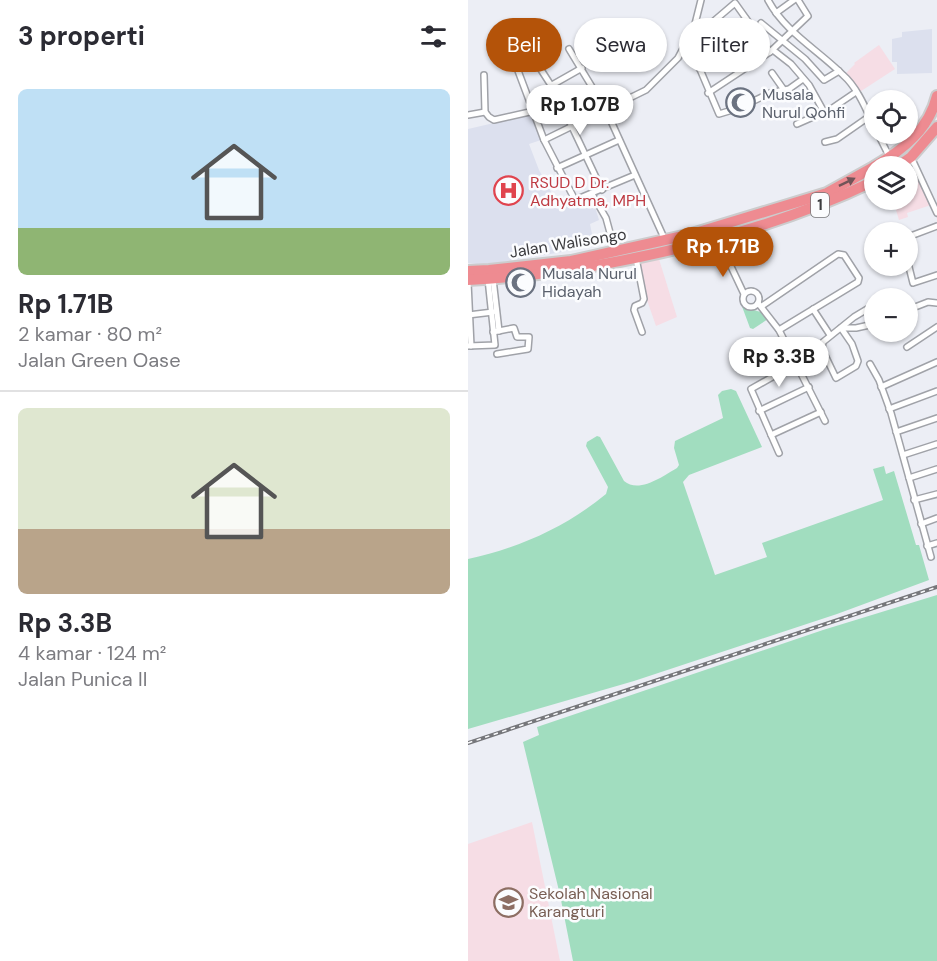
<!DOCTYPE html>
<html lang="id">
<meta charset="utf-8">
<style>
body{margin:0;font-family:"DM Sans",sans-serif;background:#f7f7f7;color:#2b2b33;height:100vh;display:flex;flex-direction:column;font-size:22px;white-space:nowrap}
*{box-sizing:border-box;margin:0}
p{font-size:20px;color:#7c7c81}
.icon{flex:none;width:33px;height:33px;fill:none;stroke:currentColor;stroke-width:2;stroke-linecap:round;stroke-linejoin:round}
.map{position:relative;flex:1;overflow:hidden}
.details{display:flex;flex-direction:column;background:#fff;width:468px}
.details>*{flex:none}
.guide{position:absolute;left:18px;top:18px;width:360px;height:54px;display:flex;gap:12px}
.tools{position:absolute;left:396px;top:90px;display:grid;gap:12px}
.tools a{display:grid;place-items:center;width:54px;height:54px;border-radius:50%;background:#fff;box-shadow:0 2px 4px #0004;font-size:30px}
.price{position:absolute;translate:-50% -51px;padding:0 14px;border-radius:21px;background:#fff;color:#222;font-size:20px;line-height:39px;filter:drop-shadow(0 2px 3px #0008)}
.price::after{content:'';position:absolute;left:50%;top:36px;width:18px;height:14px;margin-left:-9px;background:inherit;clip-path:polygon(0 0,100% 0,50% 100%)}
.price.active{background:#b45309;color:#fff}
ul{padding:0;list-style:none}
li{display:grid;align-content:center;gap:12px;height:318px;padding:0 18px}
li+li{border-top:2px solid #e1e1e2}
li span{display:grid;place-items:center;height:186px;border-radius:9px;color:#555}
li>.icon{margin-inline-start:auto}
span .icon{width:108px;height:108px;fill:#fffc;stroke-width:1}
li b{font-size:26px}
h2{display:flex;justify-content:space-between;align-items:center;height:72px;padding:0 18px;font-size:26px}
.pill{padding:0 21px;border-radius:27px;background:#fff;box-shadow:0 2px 4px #0004;font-size:21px;line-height:54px}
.pill.active{background:#b45309;color:#fff}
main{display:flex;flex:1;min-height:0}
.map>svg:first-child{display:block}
.built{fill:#dce0ee}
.education{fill:#f6dde5}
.green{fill:#a1ddbf}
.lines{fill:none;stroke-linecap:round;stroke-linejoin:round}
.street-casing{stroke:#a0a2a8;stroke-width:8}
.highway-casing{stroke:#cccccd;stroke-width:14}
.street{stroke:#fff;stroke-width:5}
.highway{stroke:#ee8b91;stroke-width:10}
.rail-casing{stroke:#76777b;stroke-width:4}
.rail{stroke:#fbfcfe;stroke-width:1.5;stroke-dasharray:4.5;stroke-linecap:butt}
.oneway{fill:#715458}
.labels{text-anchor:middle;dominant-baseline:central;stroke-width:5;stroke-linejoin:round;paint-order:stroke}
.shield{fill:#fbfcfe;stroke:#757678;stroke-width:1.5}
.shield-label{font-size:15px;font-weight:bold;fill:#3c3c3f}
.worship-label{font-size:16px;fill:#5b616d;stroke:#fbfcfe;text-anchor:start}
.health-label{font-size:16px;fill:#be3a42;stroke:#fbfcfe;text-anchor:start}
.street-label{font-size:16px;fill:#3c3c3f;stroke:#fbfcfe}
.education-label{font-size:16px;fill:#785e54;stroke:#fbfcfe;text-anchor:start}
</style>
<main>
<section class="details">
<h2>3 properti<svg class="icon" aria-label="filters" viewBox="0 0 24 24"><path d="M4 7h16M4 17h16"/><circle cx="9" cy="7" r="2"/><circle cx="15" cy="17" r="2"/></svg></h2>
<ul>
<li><span style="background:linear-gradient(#bfe0f5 75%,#8fb573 0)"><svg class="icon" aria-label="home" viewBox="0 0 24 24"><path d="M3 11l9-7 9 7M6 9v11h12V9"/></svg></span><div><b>Rp 1.71B</b><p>2 kamar · 80 m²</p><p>Jalan Green Oase</p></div></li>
<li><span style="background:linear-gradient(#dfe7d0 65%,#b9a48a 0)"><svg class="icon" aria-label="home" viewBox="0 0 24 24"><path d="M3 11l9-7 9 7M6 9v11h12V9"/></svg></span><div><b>Rp 3.3B</b><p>4 kamar · 124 m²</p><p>Jalan Punica II</p></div></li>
</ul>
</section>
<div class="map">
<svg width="469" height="961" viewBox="0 0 469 961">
<rect width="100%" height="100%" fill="#eceef5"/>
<g class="built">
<path d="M464 29V73L429 74V62H424V39L434 37V32Z"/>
<path d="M65 114 73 140 61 144 71 170 92 208 124 197 131 220 122 224 126 244 94 252 17 265 0 263V129Z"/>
</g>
<g class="education">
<path d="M411 45 427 69 390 93 377 74 387 64 386 63Z"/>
<path d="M444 165 463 205 439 213 440 217 431 220 425 200H440V167Z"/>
<path d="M190 256 209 317 188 326 179 300 170 260Z"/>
<path d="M64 822 92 961H0V844Z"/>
</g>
<g class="green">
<path d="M272 301 279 308 296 313 300 319 285 329 282 328Z"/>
<path d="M263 389 268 391 294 447 221 475 215 482 247 575 299 557 294 543 415 500 405 469 416 466 418 474 426 471 448 545H451L461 580 369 614 166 681 0 729V559C51 548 98 527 138 494L140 487 118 446 119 442 129 436 132 437 156 481C171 494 195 476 209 468L211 465 206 448 207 441 255 418 250 395 254 391Z"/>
<path d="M469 595V961H105L92 895 55 742 71 735 69 727 355 630Z"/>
</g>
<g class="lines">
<defs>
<g id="street">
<path d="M300 0C317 32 350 50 375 75 389 87 398 109 406 126"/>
<path d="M308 13 326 0"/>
<path d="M293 23 337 59 356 80 371 71"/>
<path d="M226 28 233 32 267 3 302 52"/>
<path d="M220 41 251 114 271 108 302 93 321 89 335 79"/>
<path d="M101 49 138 110 197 240"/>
<path d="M305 50 323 64 341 85 356 112"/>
<path d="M226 55 278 19"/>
<path d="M68 62 88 93 134 190"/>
<path d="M49 68 76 140 107 200 167 175"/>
<path d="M231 68 288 32"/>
<path d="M304 73 316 90"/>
<path d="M16 75 17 112"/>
<path d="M84 85 114 68"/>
<path d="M240 93 302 52 340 16 330 0"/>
<path d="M0 115 17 112 21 117 26 120 66 111"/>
<path d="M329 124 363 109 388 92"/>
<path d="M410 134 421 156"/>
<path d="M76 140 178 90 210 58 226 28 233 0"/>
<path d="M357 142 369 139 402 116"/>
<path d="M443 157 469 213"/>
<path d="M89 168 151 140"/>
<path d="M124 194 138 218 147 251"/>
<path d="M440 237 469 226"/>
<path d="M250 239 276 294"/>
<path d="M168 258 176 299 174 303 167 306 166 310 174 332"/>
<path d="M440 263 445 283 469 275"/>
<path d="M25 279 31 331"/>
<path d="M0 282 3 346"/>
<circle cx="283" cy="299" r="8"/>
<path d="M422 298H431"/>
<path d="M290 303 311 330 357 421"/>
<path d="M294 306 370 254 376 255 391 278 390 282 311 330"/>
<path d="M345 309 362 335"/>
<path d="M442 309 460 302 469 303"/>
<path d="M0 315 25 312"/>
<path d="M373 328 384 344 390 361 388 366 368 378 354 349 355 342 386 317 406 305"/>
<path d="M373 328H388L406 324"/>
<path d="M25 332 46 328 49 337H61L60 349 29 354"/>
<path d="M0 346 27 345 20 279"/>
<path d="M439 347 469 327"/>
<path d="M402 364 411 380 423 413 463 557"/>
<path d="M413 387 469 362"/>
<path d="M421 409 469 391"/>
<path d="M291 411 341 387"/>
<path d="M428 432 469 418"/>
<path d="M303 435 353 412"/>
<path d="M311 453 283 389 329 363"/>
<path d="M435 455 469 444"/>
<path d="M441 478 469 469"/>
<path d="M446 500 469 494"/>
<path d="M453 524 469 518"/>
<path d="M459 546 469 543"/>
</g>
<g id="highway">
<path d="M407 166C435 150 461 129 469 96"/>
<path d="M430 166 443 157 469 127"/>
<path d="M0 271 21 270 103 261 224 234 359 193 406 167"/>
<path d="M0 280C46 278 91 272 136 264 229 247 321 222 406 181"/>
</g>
</defs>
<use href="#street" class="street-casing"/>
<use href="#highway" class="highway-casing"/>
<use href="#street" class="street"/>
<use href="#highway" class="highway"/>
<defs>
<path id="rail" d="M0 743 469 587"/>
</defs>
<use href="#rail" class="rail-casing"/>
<use href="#rail" class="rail"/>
</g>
<defs><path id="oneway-solid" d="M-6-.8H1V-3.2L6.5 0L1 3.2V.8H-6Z" transform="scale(1.5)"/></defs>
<use class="oneway" href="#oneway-solid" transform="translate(379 182) rotate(-26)"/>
<defs>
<symbol id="mosque-ring" viewBox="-11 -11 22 22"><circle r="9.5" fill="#fbfcfe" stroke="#6b7280" stroke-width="1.5"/><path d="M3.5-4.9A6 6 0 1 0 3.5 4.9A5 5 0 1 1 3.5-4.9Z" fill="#6b7280"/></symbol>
<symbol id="hospital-ring" viewBox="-11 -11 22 22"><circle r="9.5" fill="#fbfcfe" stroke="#e0444e" stroke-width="1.5"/><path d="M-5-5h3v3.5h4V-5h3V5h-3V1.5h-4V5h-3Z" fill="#e0444e"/></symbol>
<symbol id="school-ring" viewBox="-11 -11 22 22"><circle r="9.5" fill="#fbfcfe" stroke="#8d6e63" stroke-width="1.5"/><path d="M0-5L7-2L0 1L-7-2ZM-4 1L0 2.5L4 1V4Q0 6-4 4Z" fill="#8d6e63"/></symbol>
</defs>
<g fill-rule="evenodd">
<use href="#mosque-ring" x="256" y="86" width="33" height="33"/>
<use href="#hospital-ring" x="24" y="174" width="33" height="33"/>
<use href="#mosque-ring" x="36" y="266" width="33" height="33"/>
<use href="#school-ring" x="24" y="886" width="33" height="33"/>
</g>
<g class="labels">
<rect class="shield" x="343" y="193" width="18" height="24" rx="4.5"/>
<g class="shield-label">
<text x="352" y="205">1</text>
</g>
<g class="worship-label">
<text x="294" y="94">Musala<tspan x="294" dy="18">Nurul Qohfi</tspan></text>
<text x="74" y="273">Musala Nurul<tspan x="74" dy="18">Hidayah</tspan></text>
</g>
<g class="health-label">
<text x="62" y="182">RSUD D Dr.<tspan x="62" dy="18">Adhyatma, MPH</tspan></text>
</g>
<g class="street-label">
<text transform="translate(100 243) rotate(-9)">Jalan Walisongo</text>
</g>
<g class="education-label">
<text x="61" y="893">Sekolah Nasional<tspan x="61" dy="18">Karangturi</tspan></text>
</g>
</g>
</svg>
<div class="tools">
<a><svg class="icon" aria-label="locate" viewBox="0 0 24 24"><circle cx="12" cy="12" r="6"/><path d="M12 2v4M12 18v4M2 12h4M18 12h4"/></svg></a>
<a><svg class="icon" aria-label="layers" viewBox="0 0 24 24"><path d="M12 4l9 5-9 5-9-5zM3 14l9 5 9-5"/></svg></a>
<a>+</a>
<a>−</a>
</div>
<b class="price" style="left:112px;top:136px">Rp 1.07B</b>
<b class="price active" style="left:255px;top:278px">Rp 1.71B</b>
<b class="price" style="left:311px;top:388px">Rp 3.3B</b>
<div class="guide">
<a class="pill active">Beli</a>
<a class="pill">Sewa</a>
<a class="pill">Filter</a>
</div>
</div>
</main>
